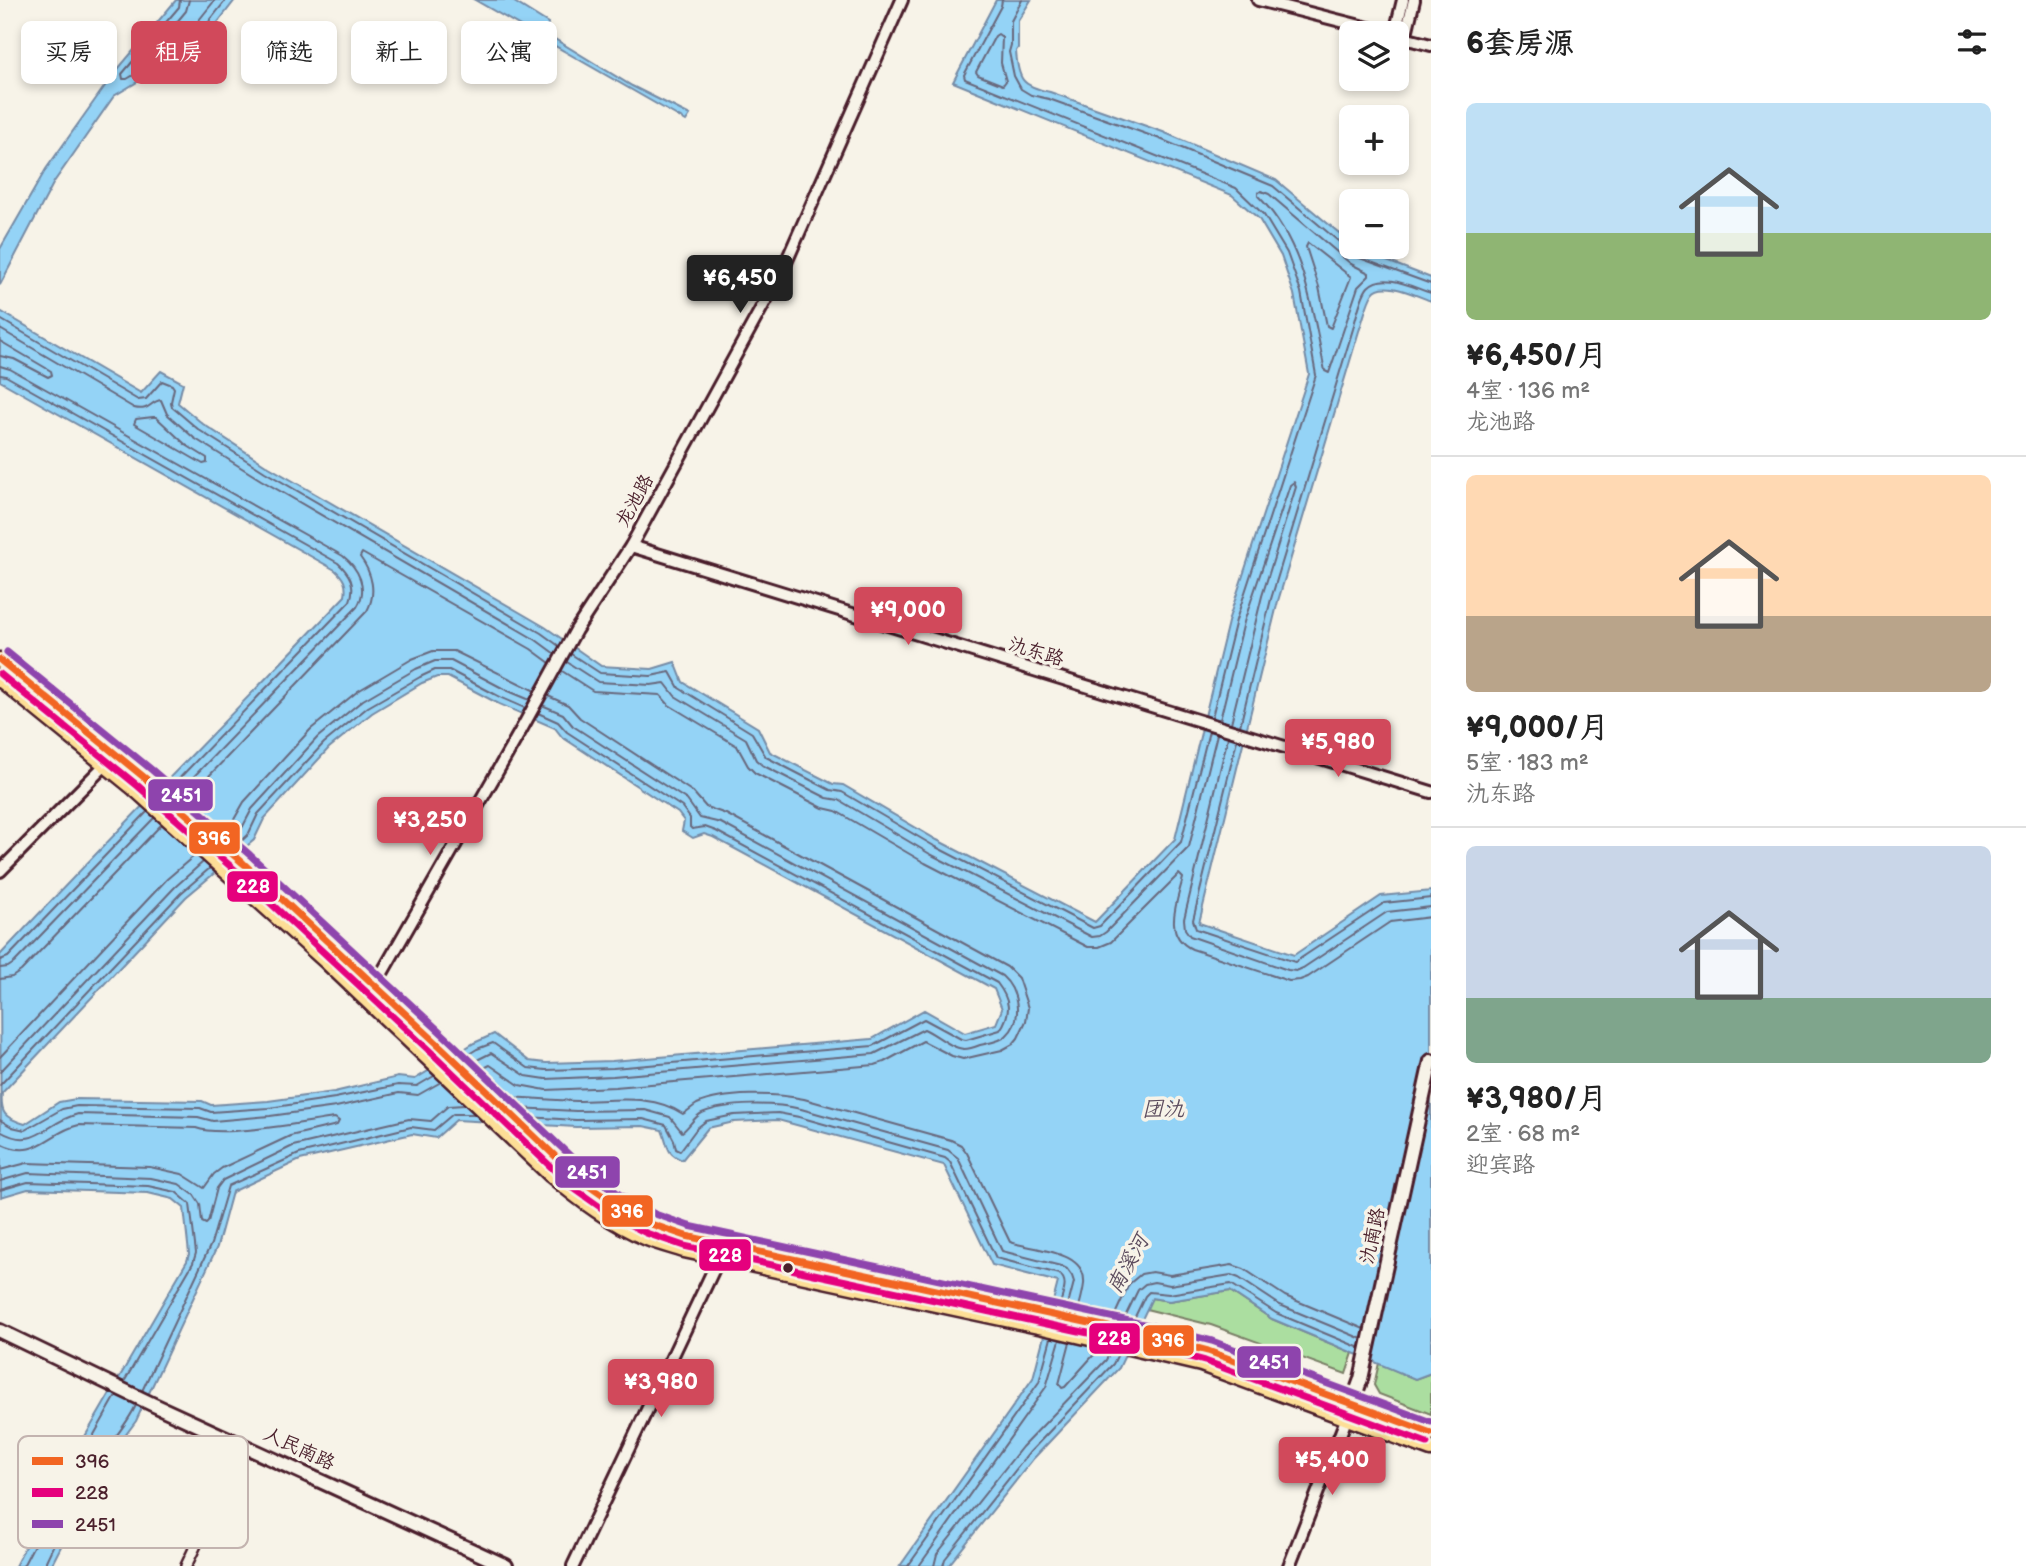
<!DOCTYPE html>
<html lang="zh">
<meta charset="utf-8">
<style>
body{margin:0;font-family:"Balsamiq Sans","LXGW WenKai TC",sans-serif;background:#f2f2f2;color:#222;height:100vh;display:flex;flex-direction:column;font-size:26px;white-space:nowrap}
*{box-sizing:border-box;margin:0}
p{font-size:23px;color:#767676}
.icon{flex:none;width:38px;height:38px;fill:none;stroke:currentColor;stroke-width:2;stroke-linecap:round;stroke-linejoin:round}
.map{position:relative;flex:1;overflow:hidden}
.panel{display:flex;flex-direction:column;background:#fff;width:595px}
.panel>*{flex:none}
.top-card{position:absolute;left:21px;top:21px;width:665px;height:63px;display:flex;gap:14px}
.fabs{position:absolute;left:1339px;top:21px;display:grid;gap:14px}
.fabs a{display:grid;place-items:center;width:70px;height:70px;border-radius:10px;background:#fff;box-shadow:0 4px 10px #0003;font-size:35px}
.price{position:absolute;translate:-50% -60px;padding:0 16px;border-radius:7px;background:#d1495b;color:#fff;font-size:23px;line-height:46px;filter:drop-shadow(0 2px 4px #0008)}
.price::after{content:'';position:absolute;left:50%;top:42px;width:21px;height:16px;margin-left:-10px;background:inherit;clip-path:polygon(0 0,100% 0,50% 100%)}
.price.active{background:#222;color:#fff}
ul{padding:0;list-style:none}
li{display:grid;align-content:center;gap:14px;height:371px;padding:0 35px}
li+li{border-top:2px solid #e0e0e0}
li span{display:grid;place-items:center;height:217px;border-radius:10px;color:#555}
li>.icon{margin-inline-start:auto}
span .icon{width:126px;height:126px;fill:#fffc;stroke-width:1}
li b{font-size:30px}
h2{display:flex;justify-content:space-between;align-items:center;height:84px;padding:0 35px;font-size:30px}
.tag{padding:0 24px;border-radius:10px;background:#fff;box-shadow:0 4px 10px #0003;font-size:24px;line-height:63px}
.tag.active{background:#d1495b;color:#fff}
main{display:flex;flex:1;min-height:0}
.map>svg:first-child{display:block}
.green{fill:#abdea0;stroke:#7a7e66;stroke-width:2}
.water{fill:#94d3f6;stroke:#768ba5;stroke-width:2;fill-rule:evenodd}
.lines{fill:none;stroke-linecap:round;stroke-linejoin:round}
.shore{stroke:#68677c;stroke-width:2}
.minor-casing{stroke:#4a1f2b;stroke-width:14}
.tertiary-casing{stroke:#4a1f2b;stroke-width:16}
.secondary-casing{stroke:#4a1f2b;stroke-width:18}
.primary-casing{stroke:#4a1f2b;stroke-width:19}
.minor{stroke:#f7f3e8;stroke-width:9}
.tertiary{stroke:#f7f3e8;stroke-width:10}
.secondary{stroke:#f7f3e8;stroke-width:12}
.primary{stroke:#fdde96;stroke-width:14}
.bus-1-casing{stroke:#f7f3e8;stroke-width:12}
.bus-2-casing{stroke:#f7f3e8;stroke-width:12}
.bus-3-casing{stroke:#f7f3e8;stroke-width:12}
.bus-1{stroke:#f26522;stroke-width:7}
.bus-2{stroke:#e5007d;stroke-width:7}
.bus-3{stroke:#8e44ad;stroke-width:7}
.bus-dot{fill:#4a1f2b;stroke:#f7f3e8;stroke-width:2.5}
.labels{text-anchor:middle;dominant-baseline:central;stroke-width:7;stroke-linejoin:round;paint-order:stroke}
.street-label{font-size:19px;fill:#4a1f2b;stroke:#f7f3e8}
.water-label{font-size:21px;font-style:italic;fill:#5c4c5e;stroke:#f7f3e8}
.key{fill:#f7f3e8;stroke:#c3b3af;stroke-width:2}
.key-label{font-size:19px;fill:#4a1f2b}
.line-badge{stroke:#f7f3e8;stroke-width:2.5}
.badge-label{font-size:19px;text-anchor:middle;font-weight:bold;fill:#fff}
</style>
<main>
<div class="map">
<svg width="1431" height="1566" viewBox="0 0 1431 1566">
<rect width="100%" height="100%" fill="#f7f3e8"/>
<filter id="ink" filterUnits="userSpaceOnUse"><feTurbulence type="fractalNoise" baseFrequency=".0143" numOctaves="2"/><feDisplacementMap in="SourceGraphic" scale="14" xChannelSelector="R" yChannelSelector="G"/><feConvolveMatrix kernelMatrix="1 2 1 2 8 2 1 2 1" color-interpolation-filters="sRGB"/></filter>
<g filter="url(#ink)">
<g class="green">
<path d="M1230 1291 1272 1319 1353 1353 1346 1374 1211 1325 1146 1309 1151 1298 1169 1301Z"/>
<path d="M1379 1363 1415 1379 1431 1373V1414L1379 1394 1374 1385Z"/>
</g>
<g class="water">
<path d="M176 0H235L202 43 114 96 54 182 0 285V249L46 169 112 76Z"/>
<path d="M475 0H511L548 23 547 31 550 36 632 86 690 115 686 121Z"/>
<path d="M996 0H1031L1018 21V48L1016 51C1018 80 1022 86 1050 92L1163 132 1276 180 1351 243V247H1355L1361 251 1431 278V301C1417 296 1383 279 1373 293 1367 301 1363 321 1359 331L1278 601 1199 923 1294 955 1381 896 1431 891V1373L1415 1379 1272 1319 1230 1291 1169 1301 1152 1298 1119 1368 1034 1458 948 1566H900L1033 1378 1058 1282 992 1265 944 1165 778 1120 734 1122 708 1128 682 1160C665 1153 669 1146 662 1130L643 1126 576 1127 456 1120 436 1138 412 1134 300 1160 232 1192 217 1247 136 1421 101 1468 51 1566H15L55 1488 187 1261 189 1254 184 1208 173 1199 148 1193 28 1189 1 1197 0 955C113 834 231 716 345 596 347 584 344 578 335 570L0 381V311L141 393 161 371 183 383 178 403 203 424 269 467 545 627 601 666 652 669 675 662 683 682 758 728 770 752 833 784 843 785 937 840 1095 922 1175 839 1229 618 1309 374 1294 294 1281 256 1259 219 1232 195 953 82ZM437 677H448L499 704 555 728 562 737 678 813 684 821 682 831 693 838 704 834 713 837 994 989 1002 1009 996 1024 965 1033 924 1010 872 1039 612 1061 546 1063 529 1061 494 1034 474 1043 415 1079 398 1077 334 1092 268 1101 211 1105 202 1101 76 1099 59 1102 25 1124C5 1118 0 1114 2 1093L186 897 254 840 264 819 329 748 372 713 422 683Z"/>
</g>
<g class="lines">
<g class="shore">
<path d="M180 0 179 7 122 74 123 79H127L197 37 226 0"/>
<path d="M189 0 186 11 161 41 162 45 165 46 191 30 215 0"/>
<path d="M1002 0 1001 6 964 75 965 79 1236 188 1264 215 1287 253 1301 292 1316 375 1236 620 1212 717"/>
<path d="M1022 0 1011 21V45L1009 52 1014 76 1021 89 1031 95 1049 99 1160 139 1273 186 1344 246 1350 249 1357 257 1431 284"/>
<path d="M998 34 1002 37 1001 63 1006 81 1003 85 978 75 976 72 995 36Z"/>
<path d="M1261 191 1269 194 1351 264 1369 273V276L1358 287 1329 373 1325 371C1312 309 1305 243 1258 196V193Z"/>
<path d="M1308 243 1351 277 1331 328 1327 326 1319 287 1306 247Z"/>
<path d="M0 319 138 400 146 399 162 381 172 385 174 388 171 402 172 407 199 430 265 472 541 633 559 646"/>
<path d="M0 329 134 408C150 412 150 401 161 400L167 414 194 438 261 480 536 640 555 654"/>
<path d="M0 341 51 371 52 375 48 377 14 359 0 356"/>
<path d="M0 366 10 369 343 556C358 568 369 588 357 607L177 794"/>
<path d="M0 375 6 376 338 563C350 574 356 585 350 601L170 788"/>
<path d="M153 417H156L186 445 207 458V463L203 464 134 424 136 419Z"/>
<path d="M571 654 600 673 651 676 670 672 679 688 752 733 766 757 830 790 842 792 934 846 1093 928 1100 926 1181 842 1209 731"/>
<path d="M567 662 598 682 651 685 665 683 675 696 746 739 756 760 762 765 827 798 839 800 930 854 1092 937 1100 936 1106 932 1189 847 1217 734"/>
<path d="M562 671 593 691 660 695 669 705 737 746 748 766 755 773 823 808 836 811 925 863 1088 947H1099L1111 942 1179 874 1183 878C1177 902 1162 935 1192 949L1289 981 1300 980 1308 977 1390 922 1431 917"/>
<path d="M1220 720 1244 622 1290 485 1294 482 1296 487 1262 596 1231 723"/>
<path d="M1240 726 1271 599 1353 329C1356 318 1361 295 1368 287 1384 271 1414 288 1431 293"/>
<path d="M1228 737 1184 919 1185 929 1190 936 1288 970 1296 971 1303 968 1387 912 1431 907"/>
<path d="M1237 740 1193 920 1196 929 1295 962 1384 903 1431 898"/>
<path d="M185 801 367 611C377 593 372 573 360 557L362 553 531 649 550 663"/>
<path d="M222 833 232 823 244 802 311 729 358 691 412 659 433 651H454L535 691"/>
<path d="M230 840 241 830 252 809 318 737 363 700 416 669 435 661H451L506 690 530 700"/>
<path d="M236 846 248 835 258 814 324 743 368 707 420 677 435 670H449L502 698 525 708"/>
<path d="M0 960 8 957 147 812"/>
<path d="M0 968 8 967 14 963 154 818"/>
<path d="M0 979 12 977 21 971 161 825"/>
<path d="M0 1057 167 879 195 855"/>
<path d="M464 1057 477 1049 493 1043 528 1068 546 1070 613 1068 873 1046 924 1019 961 1039 966 1040 1000 1030C1012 1012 1010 1000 997 983L716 831 705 827 692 829 690 827V818L682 807 567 732 558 722 538 713"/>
<path d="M471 1063 491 1053 526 1076 546 1079 613 1076 874 1054 924 1029C936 1034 950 1048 964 1049 969 1049 975 1047 980 1045 988 1043 1000 1042 1006 1036 1024 1020 1018 990 1002 976L721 823 700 818 687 800 573 726 563 714 542 705"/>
<path d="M478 1071 490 1065 519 1085 546 1090 615 1087 875 1065 884 1062 923 1041 952 1056 963 1059 1002 1050 1013 1044 1018 1038 1026 1021 1028 1008 1018 978 1007 967 726 814 706 807 693 792 580 718 568 705 548 696"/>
<path d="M0 1072 175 887 203 862"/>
<path d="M0 1085 181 893 210 868"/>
<path d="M505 1097C529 1098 553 1100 577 1101 613 1101 652 1093 683 1114 688 1111 692 1107 697 1104 724 1092 776 1093 804 1099L951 1140 961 1145 967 1153 1010 1242C1033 1250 1087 1250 1084 1284 1083 1293 1080 1303 1078 1311"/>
<path d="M517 1108 576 1111 645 1110 670 1117 682 1132C689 1127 694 1117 702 1113 728 1102 775 1103 801 1109L948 1150 958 1158 1002 1251 1061 1266 1067 1269 1072 1276 1074 1282 1067 1309"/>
<path d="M527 1117 576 1120 643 1119 666 1125 674 1140 676 1149 680 1151 697 1128 706 1121 734 1115 778 1113 799 1117 945 1158 950 1162 996 1258 1059 1274C1070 1281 1062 1296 1059 1307"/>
<path d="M0 1120 12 1127 25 1130 62 1109 77 1106 200 1108 211 1112 269 1108 335 1098 398 1085 417 1086 434 1076"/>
<path d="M0 1131C36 1152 45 1122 78 1114L198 1117 213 1121 270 1116 336 1107 399 1093 418 1095 441 1082"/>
<path d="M0 1143C37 1162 47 1132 79 1125L196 1128C224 1138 303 1122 335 1118L339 1121 337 1125 290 1136 222 1168 214 1174 204 1188 182 1174 150 1167 27 1163 0 1170"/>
<path d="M0 1181 28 1173 151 1178 179 1184 194 1195 200 1204 202 1222 206 1224 208 1222 217 1188 223 1180 293 1146 409 1119 431 1121 448 1106 464 1105"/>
<path d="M0 1190 28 1182 148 1186 176 1192 190 1204 196 1253 193 1263 124 1382"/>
<path d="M1113 1319 1129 1284 1141 1274 1152 1272 1170 1275 1232 1265 1244 1269 1285 1296 1364 1329"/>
<path d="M1123 1321 1138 1290 1145 1284 1154 1282 1170 1285 1231 1275 1239 1278 1280 1305 1362 1339"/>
<path d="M1132 1323 1145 1296 1149 1292 1169 1294 1231 1284 1276 1313 1360 1348"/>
<path d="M1070 1342 1059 1384 1062 1388 1065 1387 1099 1349"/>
<path d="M142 1391 211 1244 228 1186 299 1154 411 1127 434 1130 453 1114H474"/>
<path d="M23 1566 62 1491 116 1396"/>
<path d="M46 1566V1561C62 1528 76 1493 96 1463 109 1443 126 1427 136 1405"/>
<path d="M908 1566 1039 1382 1051 1338"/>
<path d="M919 1566 1046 1387 1060 1340"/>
<path d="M934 1566 937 1554 1022 1447 1106 1360 1110 1352"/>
<path d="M943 1566 945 1559 1029 1453 1113 1364 1118 1354"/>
</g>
<defs>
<path id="minor" d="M186 1566 243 1445"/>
<g id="tertiary">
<path d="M1258 0 1388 33"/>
<path d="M1395 33 1403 0"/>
<path d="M1396 36 1431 45"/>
<path d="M1405 38 1414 0"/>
<path d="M631 546 1431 792"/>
<path d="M0 871 109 761"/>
<path d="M366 1001 521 730 576 630 631 546 784 267 902 0"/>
<path d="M573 1566 719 1258"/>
<path d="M1289 1566 1347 1417"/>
</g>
<g id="secondary">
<path d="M0 1331 152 1404 506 1566"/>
<path d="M1347 1417 1361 1379 1431 1061"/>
</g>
<g id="primary">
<path d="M0 660 145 778 243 863 441 1047 579 1179 616 1205 651 1224 686 1236 1155 1337 1208 1351 1431 1433"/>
<path d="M0 679 134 788 327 962 551 1175C581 1200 611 1223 647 1238 659 1243 672 1246 684 1250L1043 1327 1201 1364 1431 1449"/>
</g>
</defs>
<use href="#minor" class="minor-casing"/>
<use href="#tertiary" class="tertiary-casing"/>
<use href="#secondary" class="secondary-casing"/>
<use href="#primary" class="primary-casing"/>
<use href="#minor" class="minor"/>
<use href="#tertiary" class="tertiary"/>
<use href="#secondary" class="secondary"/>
<use href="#primary" class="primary"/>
<defs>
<path id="bus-1" d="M0 660 145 778 243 863 441 1047 579 1179 616 1205 651 1224 686 1236 1155 1337 1208 1351 1431 1433"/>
<path id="bus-2" d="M0 674 138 786 236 871 434 1055 572 1187 610 1214 646 1233 684 1246 1153 1347 1205 1361 1427 1443"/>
<path id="bus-3" d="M7 652 152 770 250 855 448 1039 586 1171 622 1196 655 1214 689 1226 1157 1327 1212 1341 1431 1422"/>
</defs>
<use href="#bus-1" class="bus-1-casing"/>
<use href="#bus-2" class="bus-2-casing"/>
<use href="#bus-3" class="bus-3-casing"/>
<use href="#bus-1" class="bus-1"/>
<use href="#bus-2" class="bus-2"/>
<use href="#bus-3" class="bus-3"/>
</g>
</g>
<circle class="bus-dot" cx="788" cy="1268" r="6"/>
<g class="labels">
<g class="street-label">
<text transform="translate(635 501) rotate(-61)">龙池路</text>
<text transform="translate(1036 652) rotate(17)">氿东路</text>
<text transform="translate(1373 1236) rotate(-78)">氿南路</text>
<text transform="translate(299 1449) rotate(25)">人民南路</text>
</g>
<g class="water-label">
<text x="1163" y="1109">团氿</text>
<text transform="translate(1128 1264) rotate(-61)">南溪河</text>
</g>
</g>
<rect x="18" y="1436" width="230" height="112" rx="10" class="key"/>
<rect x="32" y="1457" width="31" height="8" fill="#f26522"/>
<rect x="32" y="1488" width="31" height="9" fill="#e5007d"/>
<rect x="32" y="1520" width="31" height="8" fill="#8e44ad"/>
<g class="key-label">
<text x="75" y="1468">396</text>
<text x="75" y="1499">228</text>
<text x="75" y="1531">2451</text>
</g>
<g class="line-badge">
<rect x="147" y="778" width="67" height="34" rx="7" fill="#8e44ad"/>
<rect x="188" y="821" width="53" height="34" rx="7" fill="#f26522"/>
<rect x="226" y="870" width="53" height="33" rx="7" fill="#e5007d"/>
<rect x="554" y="1155" width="67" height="34" rx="7" fill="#8e44ad"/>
<rect x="601" y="1194" width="53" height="34" rx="7" fill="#f26522"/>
<rect x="698" y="1238" width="54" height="34" rx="7" fill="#e5007d"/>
<rect x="1088" y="1322" width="53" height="33" rx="7" fill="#e5007d"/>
<rect x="1142" y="1324" width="53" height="33" rx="7" fill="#f26522"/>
<rect x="1236" y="1345" width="66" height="34" rx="7" fill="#8e44ad"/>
</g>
<g class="badge-label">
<text x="181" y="802">2451</text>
<text x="214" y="845">396</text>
<text x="253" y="893">228</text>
<text x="587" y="1179">2451</text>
<text x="627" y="1218">396</text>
<text x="725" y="1262">228</text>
<text x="1114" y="1345">228</text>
<text x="1168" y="1347">396</text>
<text x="1269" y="1369">2451</text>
</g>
</svg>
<div class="fabs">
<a><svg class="icon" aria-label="layers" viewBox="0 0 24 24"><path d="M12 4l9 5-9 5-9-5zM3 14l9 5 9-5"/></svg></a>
<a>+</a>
<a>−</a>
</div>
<b class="price active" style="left:740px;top:315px">¥6,450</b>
<b class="price" style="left:908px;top:647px">¥9,000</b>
<b class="price" style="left:1338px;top:779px">¥5,980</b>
<b class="price" style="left:430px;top:857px">¥3,250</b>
<b class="price" style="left:661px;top:1419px">¥3,980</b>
<b class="price" style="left:1332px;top:1497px">¥5,400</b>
<div class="top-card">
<a class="tag">买房</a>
<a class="tag active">租房</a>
<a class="tag">筛选</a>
<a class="tag">新上</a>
<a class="tag">公寓</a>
</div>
</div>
<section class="panel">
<h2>6套房源<svg class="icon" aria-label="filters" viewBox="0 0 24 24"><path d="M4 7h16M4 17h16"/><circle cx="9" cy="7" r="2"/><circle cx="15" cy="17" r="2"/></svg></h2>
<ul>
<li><span style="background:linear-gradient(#bfe0f5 60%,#8fb573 0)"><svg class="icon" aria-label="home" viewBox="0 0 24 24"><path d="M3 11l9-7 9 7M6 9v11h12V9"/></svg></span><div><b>¥6,450/月</b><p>4室 · 136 m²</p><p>龙池路</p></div></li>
<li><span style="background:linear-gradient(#ffd9b3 65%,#b9a48a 0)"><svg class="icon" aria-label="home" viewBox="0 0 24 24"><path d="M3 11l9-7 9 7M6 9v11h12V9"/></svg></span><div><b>¥9,000/月</b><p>5室 · 183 m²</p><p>氿东路</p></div></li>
<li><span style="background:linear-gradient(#c9d6e8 70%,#7fa58c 0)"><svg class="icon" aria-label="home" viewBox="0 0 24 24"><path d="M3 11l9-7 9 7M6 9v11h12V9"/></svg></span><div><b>¥3,980/月</b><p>2室 · 68 m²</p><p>迎宾路</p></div></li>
</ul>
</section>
</main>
